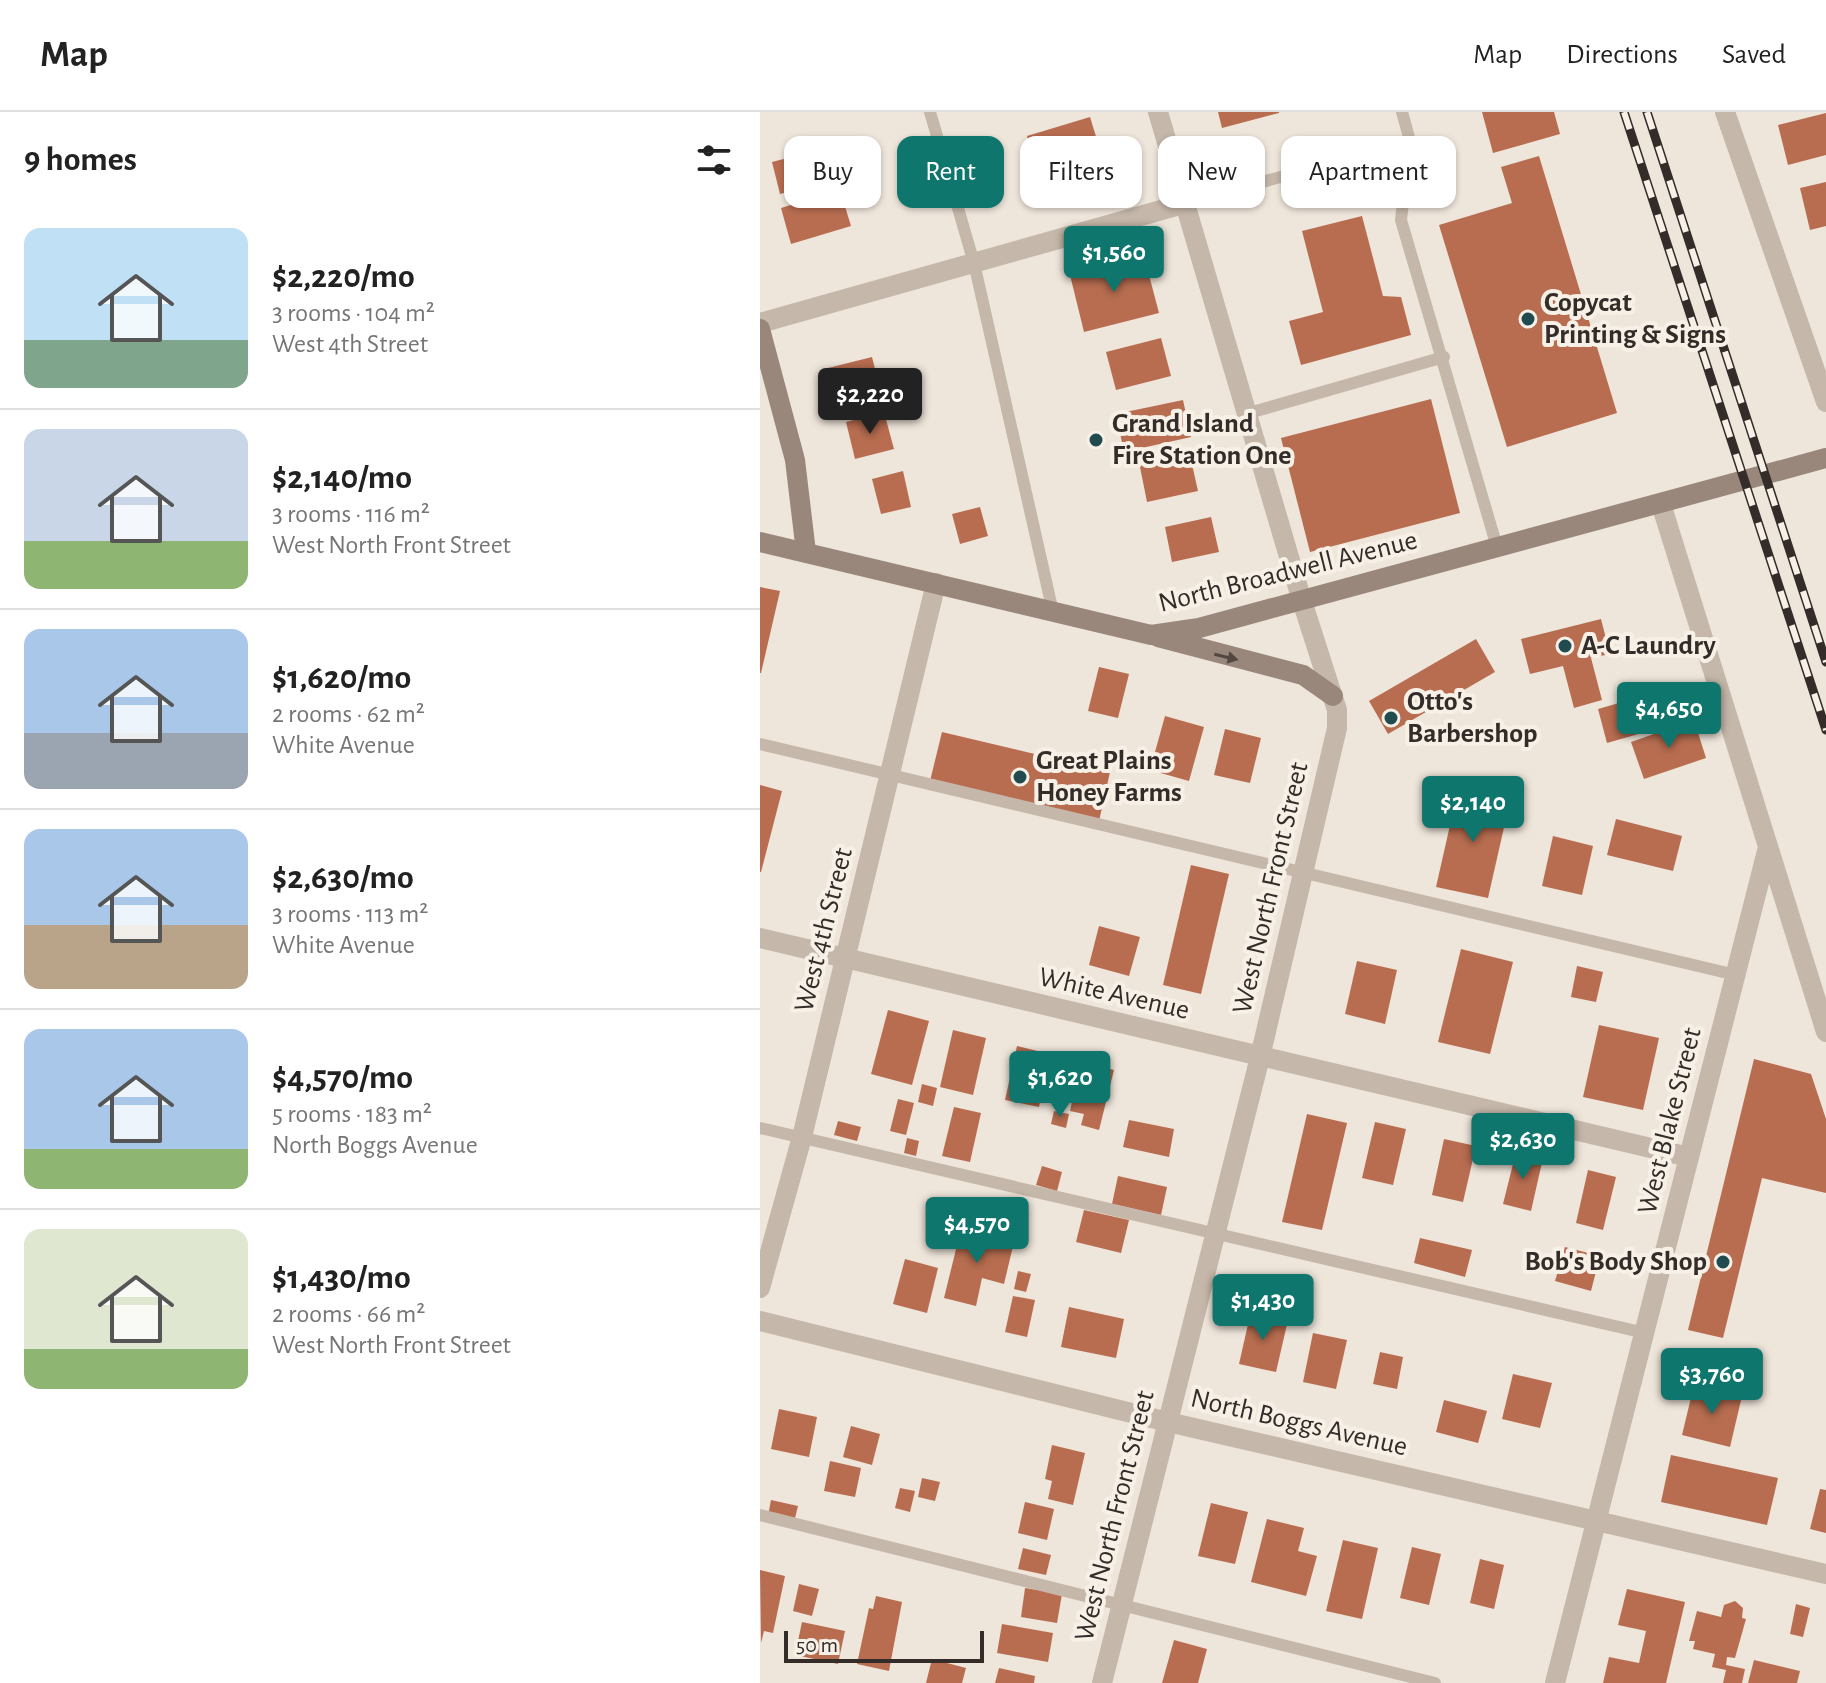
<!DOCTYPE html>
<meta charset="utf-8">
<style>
body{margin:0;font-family:"Alegreya Sans",sans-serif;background:#f2f2f2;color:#222;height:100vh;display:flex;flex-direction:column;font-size:30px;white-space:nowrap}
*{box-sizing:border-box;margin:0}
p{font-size:26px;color:#767676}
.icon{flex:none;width:44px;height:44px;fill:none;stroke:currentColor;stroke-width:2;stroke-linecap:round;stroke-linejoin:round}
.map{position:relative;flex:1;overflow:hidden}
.panel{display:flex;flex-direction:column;background:#fff;width:760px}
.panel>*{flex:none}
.top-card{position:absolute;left:24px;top:24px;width:760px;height:72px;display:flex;gap:16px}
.scale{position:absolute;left:24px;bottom:20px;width:200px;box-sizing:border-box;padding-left:8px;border:4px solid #332c28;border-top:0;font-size:22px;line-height:28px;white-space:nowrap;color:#332c28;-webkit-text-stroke:6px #f7f0e7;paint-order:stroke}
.price{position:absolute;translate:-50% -68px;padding:0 18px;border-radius:8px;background:#0f766e;color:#fff;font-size:26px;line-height:52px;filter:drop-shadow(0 2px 4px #0008)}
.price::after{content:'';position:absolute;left:50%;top:48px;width:24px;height:18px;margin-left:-12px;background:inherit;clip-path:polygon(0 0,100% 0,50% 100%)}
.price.current{background:#222;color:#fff}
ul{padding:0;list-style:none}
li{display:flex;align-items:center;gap:24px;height:200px;padding:0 24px}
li+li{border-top:2px solid #e0e0e0}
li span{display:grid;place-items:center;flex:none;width:224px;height:160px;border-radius:16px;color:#555}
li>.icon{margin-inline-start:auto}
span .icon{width:96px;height:96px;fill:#fffc;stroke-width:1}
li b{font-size:34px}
h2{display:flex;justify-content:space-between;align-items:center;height:96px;padding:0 24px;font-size:34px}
.pill{padding:0 28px;border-radius:16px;background:#fff;box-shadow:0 2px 6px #0004;font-size:28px;line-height:72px}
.pill.current{background:#0f766e;color:#fff}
header{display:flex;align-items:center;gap:48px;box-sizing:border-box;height:112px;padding:0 40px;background:#fff;border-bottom:2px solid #e0e0e0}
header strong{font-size:38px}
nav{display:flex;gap:44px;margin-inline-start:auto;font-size:28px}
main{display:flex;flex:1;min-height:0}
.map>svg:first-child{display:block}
.building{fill:#b86d50}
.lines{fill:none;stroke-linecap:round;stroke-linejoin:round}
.service{stroke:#c5b7a9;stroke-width:12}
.minor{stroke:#c5b7a9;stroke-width:20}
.tertiary{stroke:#c5b7a9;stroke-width:20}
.secondary{stroke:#99877b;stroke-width:20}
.rail-casing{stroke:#332c28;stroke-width:9}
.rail{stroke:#f7f0e7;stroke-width:6;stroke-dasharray:18;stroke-linecap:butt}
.oneway{fill:#524741}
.poi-dot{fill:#224b50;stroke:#f7f0e7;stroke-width:3}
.labels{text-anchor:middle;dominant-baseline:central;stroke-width:8;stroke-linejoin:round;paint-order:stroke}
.poi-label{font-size:28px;font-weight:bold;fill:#332c28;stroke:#f7f0e7;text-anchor:start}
.street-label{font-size:28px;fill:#332c28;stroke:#f7f0e7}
</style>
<header>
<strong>Map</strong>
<nav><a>Map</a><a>Directions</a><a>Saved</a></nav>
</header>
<main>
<section class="panel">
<h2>9 homes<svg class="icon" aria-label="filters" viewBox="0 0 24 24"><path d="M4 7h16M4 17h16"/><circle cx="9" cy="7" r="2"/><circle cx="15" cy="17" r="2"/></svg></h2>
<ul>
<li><span style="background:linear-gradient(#bfe0f5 70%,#7fa58c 0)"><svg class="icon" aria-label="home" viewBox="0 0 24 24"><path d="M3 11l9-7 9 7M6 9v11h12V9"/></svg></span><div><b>$2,220/mo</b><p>3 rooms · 104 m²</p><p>West 4th Street</p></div></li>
<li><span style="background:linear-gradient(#c9d6e8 70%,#8fb573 0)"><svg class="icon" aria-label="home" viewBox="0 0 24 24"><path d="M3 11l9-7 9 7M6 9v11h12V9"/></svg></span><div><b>$2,140/mo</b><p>3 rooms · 116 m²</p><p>West North Front Street</p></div></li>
<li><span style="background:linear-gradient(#a9c7e8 65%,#9aa5b1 0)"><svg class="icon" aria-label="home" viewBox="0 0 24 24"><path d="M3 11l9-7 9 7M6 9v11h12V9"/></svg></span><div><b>$1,620/mo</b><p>2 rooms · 62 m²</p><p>White Avenue</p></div></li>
<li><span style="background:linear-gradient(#a9c7e8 60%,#b9a48a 0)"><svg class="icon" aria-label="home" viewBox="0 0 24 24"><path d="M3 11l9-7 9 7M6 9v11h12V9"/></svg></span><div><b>$2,630/mo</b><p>3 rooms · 113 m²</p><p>White Avenue</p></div></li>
<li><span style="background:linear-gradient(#a9c7e8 75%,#8fb573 0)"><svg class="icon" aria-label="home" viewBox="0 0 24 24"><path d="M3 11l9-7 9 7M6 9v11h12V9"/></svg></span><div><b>$4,570/mo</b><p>5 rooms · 183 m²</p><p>North Boggs Avenue</p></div></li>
<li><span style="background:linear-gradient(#dfe7d0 75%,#8fb573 0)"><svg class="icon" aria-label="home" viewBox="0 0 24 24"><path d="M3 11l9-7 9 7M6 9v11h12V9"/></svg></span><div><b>$1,430/mo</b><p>2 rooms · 66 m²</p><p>West North Front Street</p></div></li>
</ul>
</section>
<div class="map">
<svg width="1066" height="1571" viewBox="0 0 1066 1571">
<rect width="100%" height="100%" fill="#efe6db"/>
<g class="building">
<path d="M458 0H519V1L462 16Z"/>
<path d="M722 0H794L800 22 733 41Z"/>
<path d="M1066 1V43L1028 53 1018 13Z"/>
<path d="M330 5 342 44 280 64 267 24Z"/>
<path d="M70 35 76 59 58 64 60 72 20 82 12 50Z"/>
<path d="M779 44 857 301 747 335 679 113 752 91 741 55Z"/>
<path d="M1066 70V114L1050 118 1040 76Z"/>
<path d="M80 78 91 114 31 132 21 96Z"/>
<path d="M602 104 623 184 641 185 651 223 541 253 529 209 563 200 542 119Z"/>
<path d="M384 144 399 201 324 220 310 163Z"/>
<path d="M401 226 411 264 356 278 346 240Z"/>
<path d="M112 245 120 276 77 288 68 256Z"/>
<path d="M671 287 700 401 550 440 521 326Z"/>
<path d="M423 288 431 325 364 340 356 302Z"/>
<path d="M124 300 134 337 95 347 86 310Z"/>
<path d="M429 339 438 379 387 390 379 350Z"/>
<path d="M143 359 151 395 121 402 112 367Z"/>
<path d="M220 395 228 424 200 432 192 402Z"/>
<path d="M451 405 459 440 412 450 405 415Z"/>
<path d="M0 475 20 479 1 561H0Z"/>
<path d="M841 507 850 542 831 546 842 588 814 596 803 554 770 562 761 527Z"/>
<path d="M716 527 735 560 628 622 609 589Z"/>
<path d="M339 555 369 562 358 606 328 599Z"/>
<path d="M880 585 889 619 847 631 838 597Z"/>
<path d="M405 604 444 615 429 669 390 658Z"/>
<path d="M934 608 946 646 884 667 871 630Z"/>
<path d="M465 617 501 626 490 671 454 663Z"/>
<path d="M182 620 350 660 339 709 170 669Z"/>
<path d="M0 673 22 679 1 760H0Z"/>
<path d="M698 678 750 689 728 786 676 775Z"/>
<path d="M856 707 922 724 913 759 847 743Z"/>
<path d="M793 724 833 734 822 783 782 774Z"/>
<path d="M431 753 469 762 441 882 403 873Z"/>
<path d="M339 814 380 825 369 864 329 853Z"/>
<path d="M701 837 753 850 730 942 678 930Z"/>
<path d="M597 849 637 858 625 912 585 902Z"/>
<path d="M817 854 843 860 836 890 811 885Z"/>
<path d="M128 898 169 909 152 973 111 962Z"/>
<path d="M839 913 899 926 883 998 823 985Z"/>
<path d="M193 918 226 926 213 983 180 975Z"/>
<path d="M257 934 290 942 279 995 245 988Z"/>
<path d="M994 947 1051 962 1066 1007V1081L1002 1066 963 1226 928 1218Z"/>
<path d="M321 950 354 958 339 1018 321 1013 324 1002 310 999Z"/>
<path d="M162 972 177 976 173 994 158 990Z"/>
<path d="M138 987 154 991 146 1023 130 1019Z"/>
<path d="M194 995 221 1001 210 1050 182 1044Z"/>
<path d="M294 999 309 1002 306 1016 291 1012Z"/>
<path d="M547 1002 587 1011 562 1118 522 1110Z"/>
<path d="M369 1008 414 1017 409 1045 363 1035Z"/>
<path d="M78 1009 101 1015 97 1029 74 1023Z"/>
<path d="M615 1010 646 1017 633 1073 602 1066Z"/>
<path d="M147 1026 159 1029 156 1044 144 1041Z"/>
<path d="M684 1027 716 1034 703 1090 672 1083Z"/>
<path d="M756 1040 783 1046 771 1099 743 1092Z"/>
<path d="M282 1054 302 1060 297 1079 276 1073Z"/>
<path d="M828 1058 856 1065 843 1118 816 1111Z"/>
<path d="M358 1064 407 1075 401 1103 352 1092Z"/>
<path d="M324 1098 369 1108 361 1141 316 1130Z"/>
<path d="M201 1117 254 1130 244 1172 222 1166 216 1194 184 1186Z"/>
<path d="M660 1126 712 1138 705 1165 654 1151Z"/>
<path d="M805 1135 840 1144 831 1179 795 1169Z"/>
<path d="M145 1147 178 1156 167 1201 133 1192Z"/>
<path d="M258 1159 271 1162 266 1180 254 1177Z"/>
<path d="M253 1184 275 1188 267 1225 245 1220Z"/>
<path d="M309 1195 364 1207 356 1246 301 1235Z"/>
<path d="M491 1199 528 1208 516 1260 479 1252Z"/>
<path d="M553 1221 587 1228 576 1277 543 1270Z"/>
<path d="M620 1240 643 1245 637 1277 613 1272Z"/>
<path d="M753 1262 792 1271 780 1316 742 1307Z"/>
<path d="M934 1273 982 1284 970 1335 922 1323Z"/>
<path d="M684 1288 727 1299 718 1331 676 1320Z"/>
<path d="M19 1297 57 1305 49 1345 11 1337Z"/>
<path d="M91 1314 120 1322 112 1353 83 1345Z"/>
<path d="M292 1333 325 1341 313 1393 288 1387 292 1369 285 1367Z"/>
<path d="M911 1343 1018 1366 1007 1413 901 1390Z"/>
<path d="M70 1349 101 1356 95 1385 64 1379Z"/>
<path d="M162 1366 180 1370 175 1389 158 1385Z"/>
<path d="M140 1376 155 1379 150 1400 135 1396Z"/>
<path d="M1060 1377 1066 1378V1421L1050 1417Z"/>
<path d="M11 1388 38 1394 34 1410 8 1404Z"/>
<path d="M265 1390 294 1397 287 1428 258 1421Z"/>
<path d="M451 1391 488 1400 475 1452 438 1444Z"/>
<path d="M507 1407 544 1416 538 1439 557 1444 546 1484 491 1470Z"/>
<path d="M583 1428 618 1436 602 1507 566 1499Z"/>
<path d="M652 1435 681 1442 669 1493 640 1486Z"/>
<path d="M263 1436 291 1443 286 1463 258 1457Z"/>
<path d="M720 1447 744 1453 734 1497 710 1491Z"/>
<path d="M0 1458 25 1464 13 1521 4 1519 1 1531Z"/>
<path d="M39 1472 59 1477 52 1504 33 1499Z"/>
<path d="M265 1476 302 1482 297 1511 261 1505Z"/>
<path d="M867 1477 925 1490 906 1571H843L849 1545 879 1551 886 1519 858 1513Z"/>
<path d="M116 1484 142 1490 129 1559 97 1552 109 1496 113 1497Z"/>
<path d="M975 1489 983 1496 982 1506 986 1507 975 1546 967 1545 966 1553 985 1557 982 1571H963L966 1558 952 1555 955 1542 933 1537 935 1529H929L937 1499 961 1505 964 1493Z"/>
<path d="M1036 1492 1050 1496 1043 1525 1030 1522Z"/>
<path d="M42 1510 85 1519 78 1552 35 1543Z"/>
<path d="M242 1512 293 1521 288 1550 237 1541Z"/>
<path d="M414 1528 447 1537 438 1571H402Z"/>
<path d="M172 1547 206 1556 202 1571H166Z"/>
<path d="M994 1548 1040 1559 1037 1571H988Z"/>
<path d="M239 1556 275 1564 274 1571H235Z"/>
</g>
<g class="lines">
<g class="service">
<path d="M170 0 214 151 293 500"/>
<path d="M642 0 650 29 641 108 737 435"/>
<path d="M423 92 650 29"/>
<path d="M489 301 684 245"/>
<path d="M0 632 976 863"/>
<path d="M0 1016 885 1221"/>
<path d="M0 1403 675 1571"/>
</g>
<g class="minor">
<path d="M398 0 542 489"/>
<path d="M965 0 1066 290"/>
<path d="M0 211 423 92"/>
<path d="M901 392 1066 920"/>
<path d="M0 826 929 1045"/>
<path d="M0 1176 42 1025 176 471"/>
<path d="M0 1209 408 1310 1066 1462"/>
<path d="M795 1571 1007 739"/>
</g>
<path class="tertiary" d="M342 1571 500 945 577 616V598L542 489"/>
<g class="secondary">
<path d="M0 217 35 348 46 440"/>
<path d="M0 430 391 523 439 516 1066 346"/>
<path d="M398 525 543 563 573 584"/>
</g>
<defs>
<g id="rail">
<path d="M864 0 1066 618"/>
<path d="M887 0 1066 550"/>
</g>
</defs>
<use href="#rail" class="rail-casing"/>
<use href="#rail" class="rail"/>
</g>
<defs><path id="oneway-solid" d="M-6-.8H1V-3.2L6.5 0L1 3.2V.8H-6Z" transform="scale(2)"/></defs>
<use class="oneway" href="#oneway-solid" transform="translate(466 545) rotate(13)"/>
<g class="poi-dot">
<circle cx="768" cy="207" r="8"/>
<circle cx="336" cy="328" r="8"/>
<circle cx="805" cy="534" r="8"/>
<circle cx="631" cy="606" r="8"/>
<circle cx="260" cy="665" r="8"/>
<circle cx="963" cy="1150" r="8"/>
</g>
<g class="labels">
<g class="poi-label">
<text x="784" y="191">Copycat<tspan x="784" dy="32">Printing &amp; Signs</tspan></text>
<text x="352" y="312">Grand Island<tspan x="352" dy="32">Fire Station One</tspan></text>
<text x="821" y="534">A-C Laundry</text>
<text x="647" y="590">Otto's<tspan x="647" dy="32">Barbershop</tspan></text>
<text x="276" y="649">Great Plains<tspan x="276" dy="32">Honey Farms</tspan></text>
<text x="947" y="1150" text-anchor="end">Bob's Body Shop</text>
</g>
<g class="street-label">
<text transform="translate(528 460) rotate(-14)">North Broadwell Avenue</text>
<text transform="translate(511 776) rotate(-77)">West North Front Street</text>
<text transform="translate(64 818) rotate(-76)">West 4th Street</text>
<text transform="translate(354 882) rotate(13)">White Avenue</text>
<text transform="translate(910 1009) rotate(-76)">West Blake Street</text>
<text transform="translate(539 1311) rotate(13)">North Boggs Avenue</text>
<text transform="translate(355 1404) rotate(-76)">West North Front Street</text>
</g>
</g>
</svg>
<div class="scale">50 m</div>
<b class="price" style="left:354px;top:182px">$1,560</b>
<b class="price current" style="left:110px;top:324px">$2,220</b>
<b class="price" style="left:909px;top:638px">$4,650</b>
<b class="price" style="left:713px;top:732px">$2,140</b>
<b class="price" style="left:300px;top:1007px">$1,620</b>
<b class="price" style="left:763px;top:1069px">$2,630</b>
<b class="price" style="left:217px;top:1153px">$4,570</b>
<b class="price" style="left:503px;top:1230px">$1,430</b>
<b class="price" style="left:952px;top:1304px">$3,760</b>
<div class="top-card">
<a class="pill">Buy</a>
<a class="pill current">Rent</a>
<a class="pill">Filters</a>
<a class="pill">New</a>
<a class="pill">Apartment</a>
</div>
</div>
</main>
